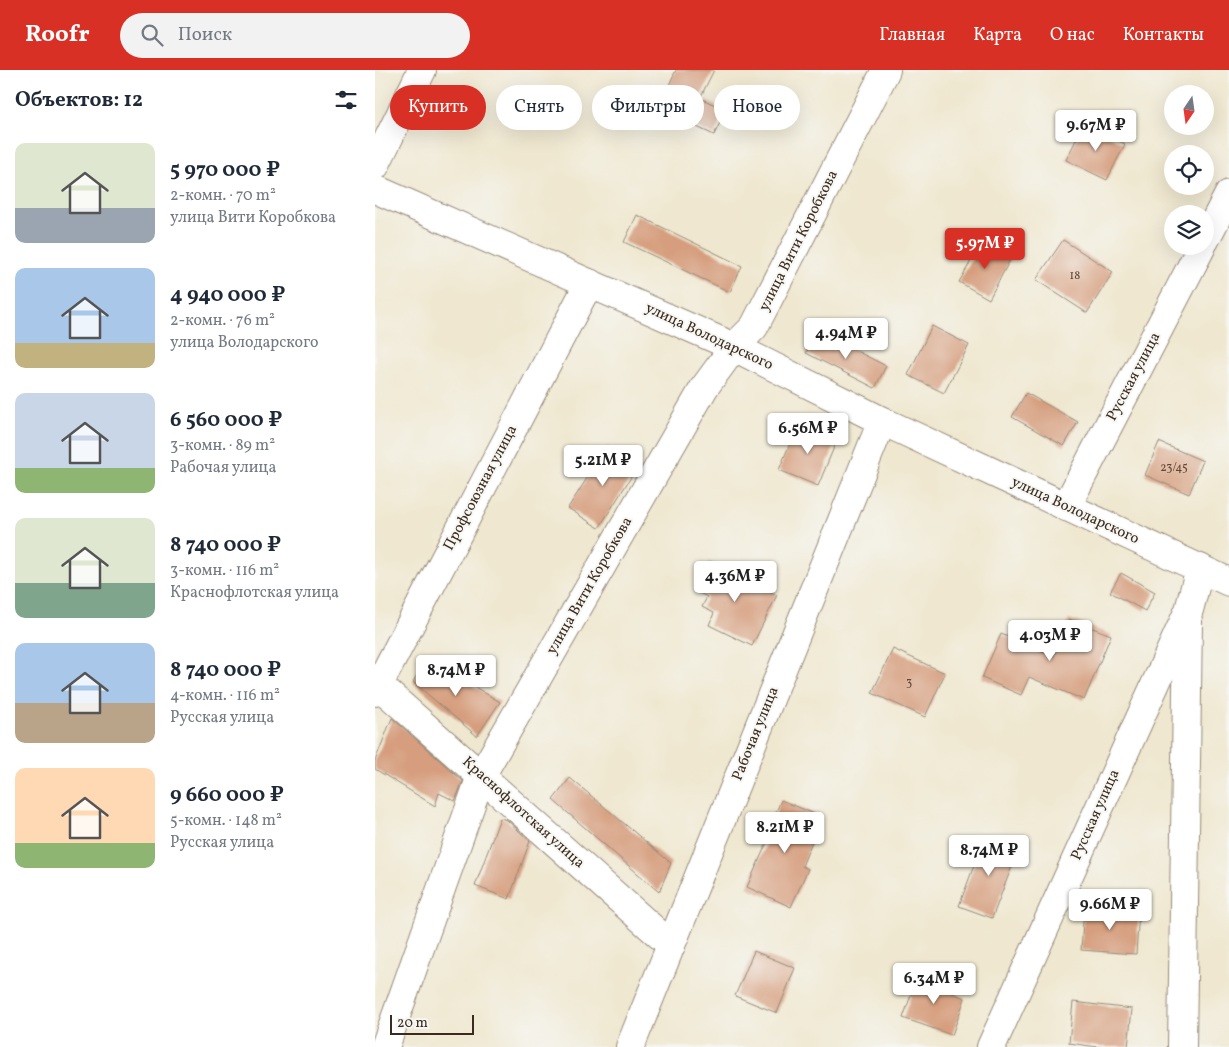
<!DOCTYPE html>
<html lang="ru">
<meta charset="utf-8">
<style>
body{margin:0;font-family:Vollkorn,serif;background:#f2f2f3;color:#1f2937;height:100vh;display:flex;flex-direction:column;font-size:19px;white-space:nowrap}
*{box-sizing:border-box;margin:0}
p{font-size:16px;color:#747a83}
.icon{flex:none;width:28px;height:28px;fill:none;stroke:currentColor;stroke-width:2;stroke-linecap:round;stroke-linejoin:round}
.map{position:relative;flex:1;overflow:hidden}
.drawer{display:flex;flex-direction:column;background:#fff;width:375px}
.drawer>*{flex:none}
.hud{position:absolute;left:15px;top:15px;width:475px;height:45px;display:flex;gap:10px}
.needle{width:32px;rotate:193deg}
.controls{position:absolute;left:789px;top:15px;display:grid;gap:10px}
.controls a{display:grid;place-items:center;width:50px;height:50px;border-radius:50%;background:#fff;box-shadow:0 5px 20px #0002;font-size:25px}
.scale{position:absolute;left:15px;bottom:12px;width:84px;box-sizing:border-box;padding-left:5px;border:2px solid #3b2a1e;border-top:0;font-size:14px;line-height:18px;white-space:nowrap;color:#3b2a1e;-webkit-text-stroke:4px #f6f6f2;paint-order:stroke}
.price{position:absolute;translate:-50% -42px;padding:0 11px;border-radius:5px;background:#fff;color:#222;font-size:16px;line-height:32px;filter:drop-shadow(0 1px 2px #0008)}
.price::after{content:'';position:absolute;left:50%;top:30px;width:15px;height:11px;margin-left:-8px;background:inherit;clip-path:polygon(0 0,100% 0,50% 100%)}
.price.active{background:#d93025;color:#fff}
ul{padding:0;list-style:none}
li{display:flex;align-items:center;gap:15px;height:125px;padding:0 15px}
li span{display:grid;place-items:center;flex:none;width:140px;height:100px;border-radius:10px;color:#555}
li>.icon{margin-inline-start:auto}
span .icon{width:60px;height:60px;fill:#fffc;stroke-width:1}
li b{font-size:21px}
h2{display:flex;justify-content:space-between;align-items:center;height:60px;padding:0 15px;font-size:21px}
.tag{padding:0 18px;border-radius:22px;background:#fff;box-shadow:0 5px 20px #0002;font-size:18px;line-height:45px}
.tag.active{background:#d93025;color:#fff}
header{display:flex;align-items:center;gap:30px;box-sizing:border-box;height:70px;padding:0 25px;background:#d93025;color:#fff}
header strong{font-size:24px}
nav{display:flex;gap:28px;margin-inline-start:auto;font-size:18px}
.search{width:350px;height:45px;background:#f2f2f3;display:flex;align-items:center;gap:12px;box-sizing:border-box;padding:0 18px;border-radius:28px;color:#747a83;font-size:19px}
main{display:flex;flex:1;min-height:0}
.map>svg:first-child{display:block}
.building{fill:#d69e7e}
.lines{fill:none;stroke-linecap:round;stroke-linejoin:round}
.street-casing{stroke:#958876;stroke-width:30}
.street{stroke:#fff;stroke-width:28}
.labels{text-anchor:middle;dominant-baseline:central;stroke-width:4;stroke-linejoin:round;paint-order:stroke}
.number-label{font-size:12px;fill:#624736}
.street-label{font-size:15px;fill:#3b2a1e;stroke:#f6f6f2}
</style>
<header>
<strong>Roofr</strong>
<div class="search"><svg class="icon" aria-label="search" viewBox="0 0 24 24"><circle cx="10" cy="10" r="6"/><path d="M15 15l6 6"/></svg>Поиск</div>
<nav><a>Главная</a><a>Карта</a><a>О нас</a><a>Контакты</a></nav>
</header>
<main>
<section class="drawer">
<h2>Объектов: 12<svg class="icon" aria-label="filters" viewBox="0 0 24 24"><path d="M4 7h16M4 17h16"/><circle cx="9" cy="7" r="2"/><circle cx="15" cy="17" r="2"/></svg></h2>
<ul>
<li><span style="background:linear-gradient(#dfe7d0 65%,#9aa5b1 0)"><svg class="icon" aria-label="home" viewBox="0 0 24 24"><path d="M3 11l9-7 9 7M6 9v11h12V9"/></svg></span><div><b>5 970 000 ₽</b><p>2-комн. · 70 m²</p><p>улица Вити Коробкова</p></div></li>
<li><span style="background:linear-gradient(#a9c7e8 75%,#c2b280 0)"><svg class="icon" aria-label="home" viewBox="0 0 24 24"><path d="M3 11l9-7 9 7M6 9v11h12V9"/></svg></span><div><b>4 940 000 ₽</b><p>2-комн. · 76 m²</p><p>улица Володарского</p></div></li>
<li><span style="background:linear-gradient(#c9d6e8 75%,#8fb573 0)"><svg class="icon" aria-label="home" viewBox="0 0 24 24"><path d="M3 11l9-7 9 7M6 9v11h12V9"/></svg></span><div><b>6 560 000 ₽</b><p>3-комн. · 89 m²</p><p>Рабочая улица</p></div></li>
<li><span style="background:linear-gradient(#dfe7d0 65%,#7fa58c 0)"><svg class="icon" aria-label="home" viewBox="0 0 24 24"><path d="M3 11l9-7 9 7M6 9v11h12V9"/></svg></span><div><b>8 740 000 ₽</b><p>3-комн. · 116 m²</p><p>Краснофлотская улица</p></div></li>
<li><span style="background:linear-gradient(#a9c7e8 60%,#b9a48a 0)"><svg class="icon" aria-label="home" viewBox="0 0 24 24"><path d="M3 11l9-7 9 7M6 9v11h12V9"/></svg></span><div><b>8 740 000 ₽</b><p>4-комн. · 116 m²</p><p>Русская улица</p></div></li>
<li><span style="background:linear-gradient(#ffd9b3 75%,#8fb573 0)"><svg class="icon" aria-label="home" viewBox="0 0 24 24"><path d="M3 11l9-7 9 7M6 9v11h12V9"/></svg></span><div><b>9 660 000 ₽</b><p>5-комн. · 148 m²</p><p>Русская улица</p></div></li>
</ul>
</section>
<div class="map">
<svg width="854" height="977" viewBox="0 0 854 977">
<rect width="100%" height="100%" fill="#f6f6f2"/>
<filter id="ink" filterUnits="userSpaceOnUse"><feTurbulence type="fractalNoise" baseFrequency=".02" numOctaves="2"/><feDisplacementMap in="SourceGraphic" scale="10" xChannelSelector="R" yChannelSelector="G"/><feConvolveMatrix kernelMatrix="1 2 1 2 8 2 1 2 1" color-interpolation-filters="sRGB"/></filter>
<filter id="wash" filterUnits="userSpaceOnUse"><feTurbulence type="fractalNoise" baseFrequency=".0096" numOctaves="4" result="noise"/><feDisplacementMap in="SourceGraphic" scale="20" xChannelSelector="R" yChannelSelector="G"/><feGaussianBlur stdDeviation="1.12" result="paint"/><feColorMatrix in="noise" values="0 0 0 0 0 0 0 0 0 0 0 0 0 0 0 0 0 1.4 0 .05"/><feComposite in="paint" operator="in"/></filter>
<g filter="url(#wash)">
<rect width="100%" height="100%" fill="#efe7cf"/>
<g id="blocks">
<g class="building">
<path d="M301 0H339L325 28 351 40 339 65 283 39Z"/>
<path d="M709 54 750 74 732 110 691 90Z"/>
<path d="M262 145 367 196 355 222 249 172Z"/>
<path d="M688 170 738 202 712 243 661 210Z"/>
<path d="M607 172 636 188 614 229 584 212Z"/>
<path d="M557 256 594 275 569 323 533 305Z"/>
<path d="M442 261 511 296 500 318 431 283Z"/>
<path d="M651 323 703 352 689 376 637 347Z"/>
<path d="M423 354 462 370 443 416 404 400Z"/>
<path d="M784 372 828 391 814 424 770 405Z"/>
<path d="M232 377 263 396 224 458 193 438Z"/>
<path d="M334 492 402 525 377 576 334 555 339 543 327 537 332 527 320 521Z"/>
<path d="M746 503 780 522 770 541 735 522Z"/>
<path d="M694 549 736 565 709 630 654 607 646 625 607 608 626 564 679 586Z"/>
<path d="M518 579 570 603 550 647 497 623Z"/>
<path d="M52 587 86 614 88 610 125 632 102 666 38 612Z"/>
<path d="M17 648 88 711 80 731 64 723 60 736 0 699V691Z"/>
<path d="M195 708 296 793 284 822 178 730Z"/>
<path d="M406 730 447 747 427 796 433 799 416 837 372 817 394 768 391 767Z"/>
<path d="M125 748 132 750 155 771 134 829 100 816Z"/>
<path d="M610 766 644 778 617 848 584 836Z"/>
<path d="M709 838 764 842 761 884 706 880Z"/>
<path d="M379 881 420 898 402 943 360 926Z"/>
<path d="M544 902 572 912 569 920 590 928 577 965 528 948Z"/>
<path d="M698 932 757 939 753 977H723L694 973Z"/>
</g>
</g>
</g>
<g filter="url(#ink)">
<use href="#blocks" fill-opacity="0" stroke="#958876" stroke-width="1"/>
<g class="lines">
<defs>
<g id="street">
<path d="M0 96 47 0"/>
<path d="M0 119 359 277 507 351 854 512"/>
<path d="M830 170 854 124"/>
<path d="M691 437 827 176"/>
<path d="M0 612 296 875"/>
<path d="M0 622 214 213"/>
<path d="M10 977 106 706 329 318 359 277 379 257 511 0"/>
<path d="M255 977 507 351"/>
<path d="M616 977 814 540 825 498"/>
<path d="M807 977 813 551"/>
</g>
</defs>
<use href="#street" class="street-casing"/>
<use href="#street" class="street"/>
</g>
</g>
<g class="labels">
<g class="number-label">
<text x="700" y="206">18</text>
<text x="799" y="398">23/45</text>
<text x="534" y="613">3</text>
</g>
<g class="street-label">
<text transform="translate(424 171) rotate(-63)">улица Вити Коробкова</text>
<text transform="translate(334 267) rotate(25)">улица Володарского</text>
<text transform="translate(759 307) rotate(-62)">Русская улица</text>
<text transform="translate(106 418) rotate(-62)">Профсоюзная улица</text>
<text transform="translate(700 441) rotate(25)">улица Володарского</text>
<text transform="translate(215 516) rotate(-60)">улица Вити Коробкова</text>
<text transform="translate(381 664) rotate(-68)">Рабочая улица</text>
<text transform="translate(148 743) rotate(42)">Краснофлотская улица</text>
<text transform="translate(721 745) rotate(-66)">Русская улица</text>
</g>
</g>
</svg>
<div class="controls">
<a><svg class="needle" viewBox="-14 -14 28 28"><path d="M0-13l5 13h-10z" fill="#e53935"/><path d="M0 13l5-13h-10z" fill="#747a83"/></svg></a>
<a><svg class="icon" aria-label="locate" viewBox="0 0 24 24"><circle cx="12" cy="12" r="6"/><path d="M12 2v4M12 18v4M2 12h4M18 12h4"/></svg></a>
<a><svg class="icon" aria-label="layers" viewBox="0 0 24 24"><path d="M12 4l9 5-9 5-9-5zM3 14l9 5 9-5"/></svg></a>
</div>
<div class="scale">20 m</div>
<b class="price" style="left:721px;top:82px">9.67M ₽</b>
<b class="price active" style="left:610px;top:200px">5.97M ₽</b>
<b class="price" style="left:471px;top:290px">4.94M ₽</b>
<b class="price" style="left:433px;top:385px">6.56M ₽</b>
<b class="price" style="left:228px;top:417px">5.21M ₽</b>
<b class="price" style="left:360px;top:533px">4.36M ₽</b>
<b class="price" style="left:675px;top:592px">4.03M ₽</b>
<b class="price" style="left:81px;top:627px">8.74M ₽</b>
<b class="price" style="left:410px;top:784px">8.21M ₽</b>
<b class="price" style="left:614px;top:807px">8.74M ₽</b>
<b class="price" style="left:735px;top:861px">9.66M ₽</b>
<b class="price" style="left:559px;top:935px">6.34M ₽</b>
<div class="hud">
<a class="tag active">Купить</a>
<a class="tag">Снять</a>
<a class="tag">Фильтры</a>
<a class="tag">Новое</a>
</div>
</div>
</main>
